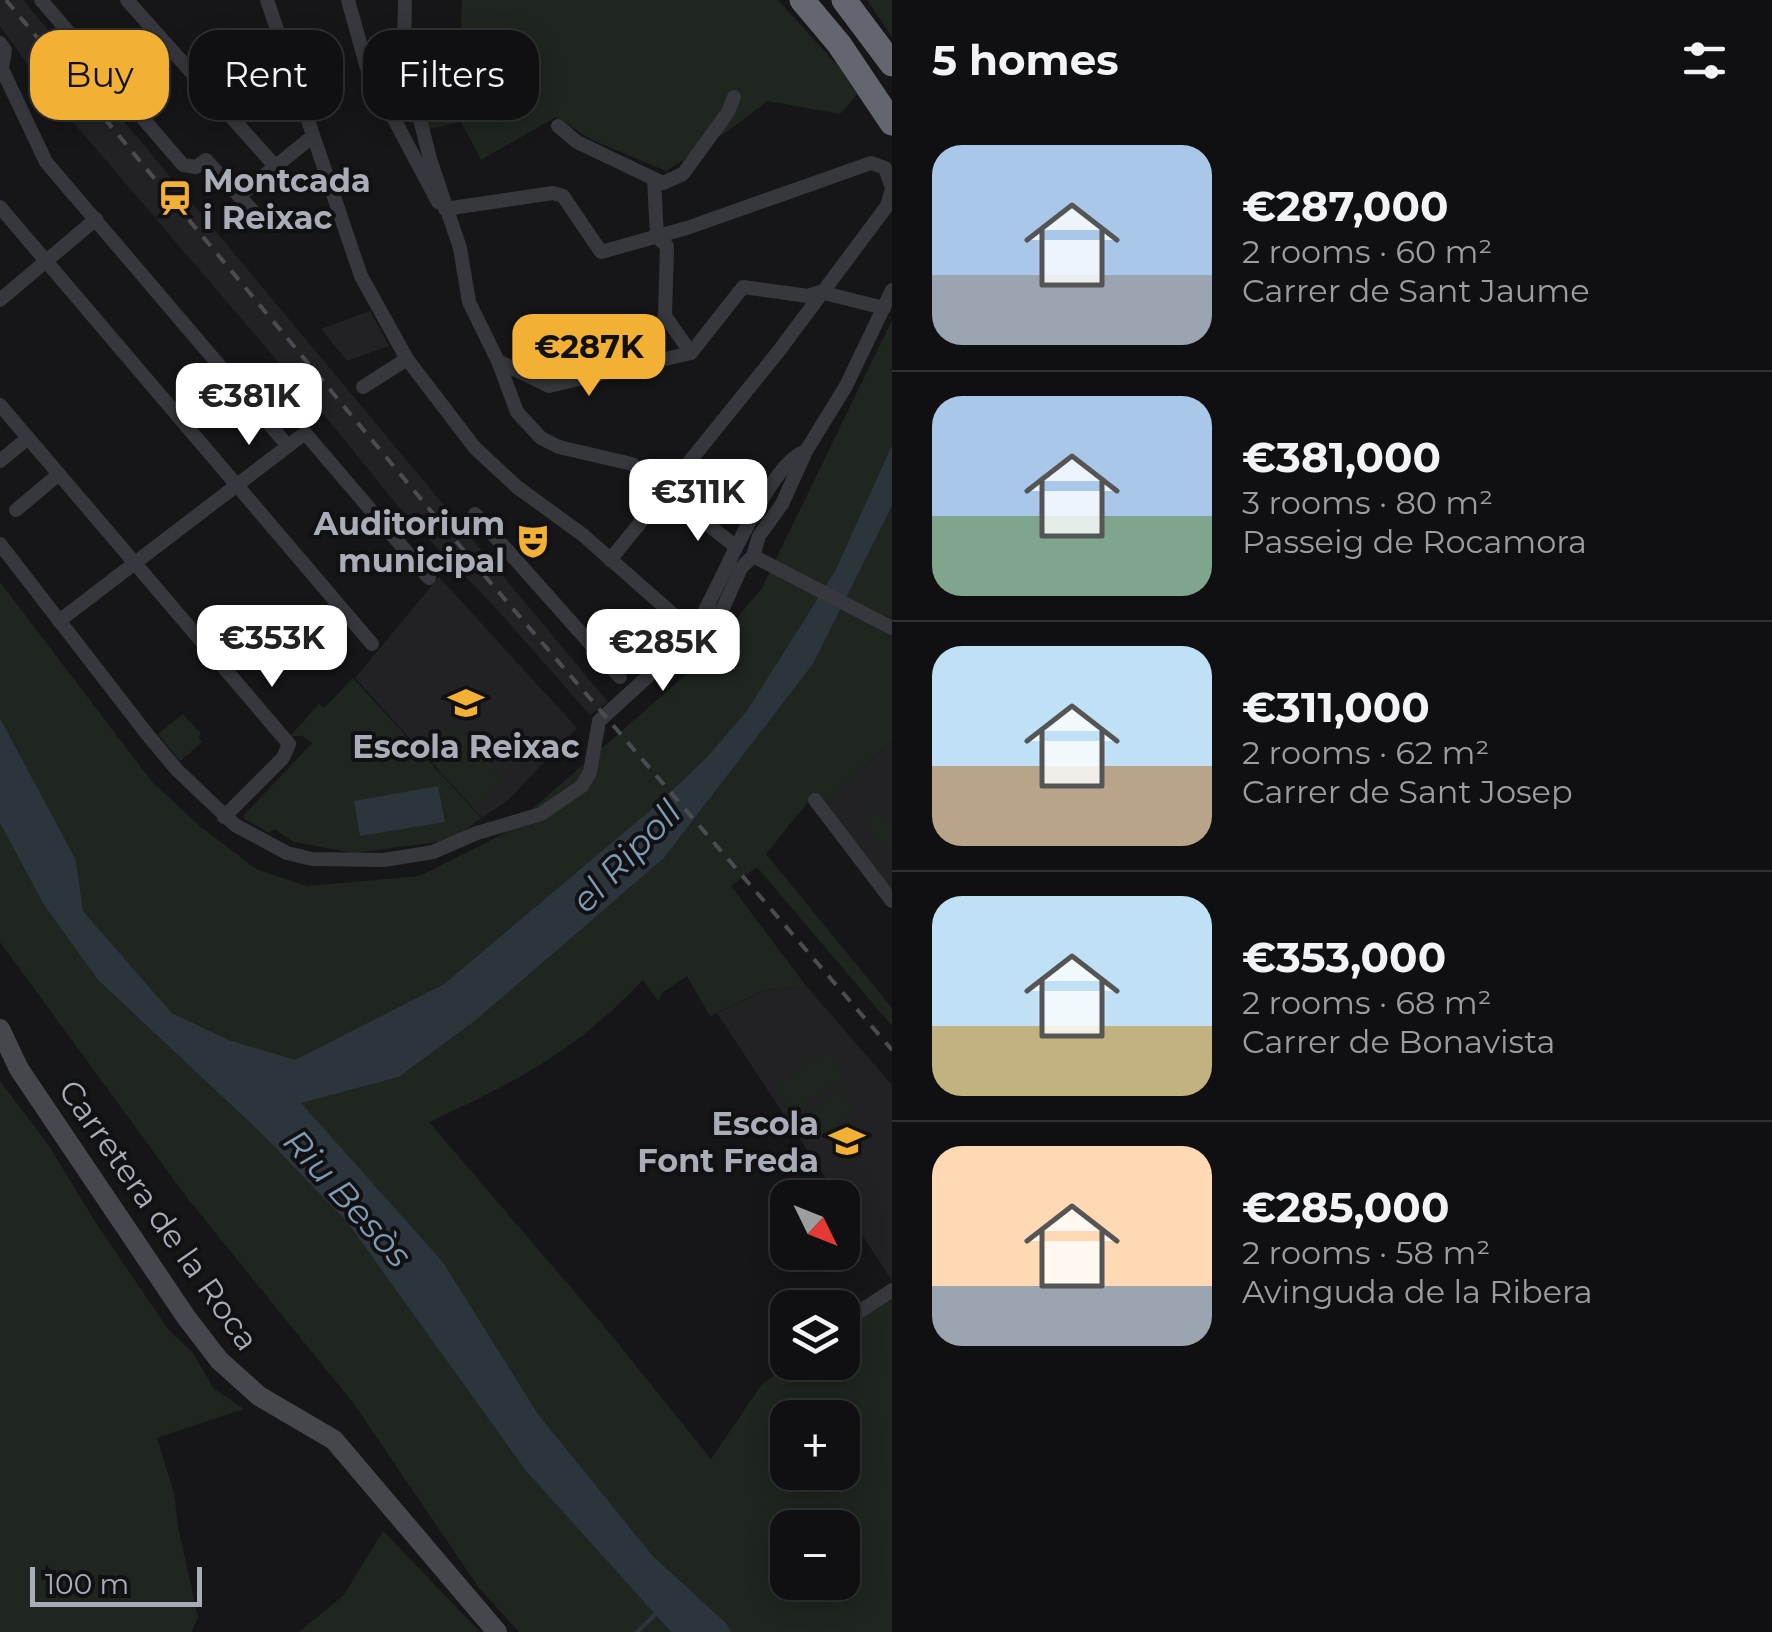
<!DOCTYPE html>
<meta charset="utf-8">
<style>
body{margin:0;font-family:Montserrat,sans-serif;background:#19191b;color:#f1f3f6;height:100vh;display:flex;flex-direction:column;font-size:38px;white-space:nowrap}
*{box-sizing:border-box;margin:0}
p{font-size:32px;color:#9c9d9f}
.icon{flex:none;width:55px;height:55px;fill:none;stroke:currentColor;stroke-width:2;stroke-linecap:round;stroke-linejoin:round}
.map{position:relative;flex:1;overflow:hidden}
.details{display:flex;flex-direction:column;background:#101012;width:880px}
.details>*{flex:none}
.top-card{position:absolute;left:30px;top:30px;width:710px;height:90px;display:flex;gap:20px}
.needle{width:65px;rotate:133deg}
.tools{position:absolute;left:770px;top:1180px;display:grid;gap:20px}
.tools a{display:grid;place-items:center;width:90px;height:90px;border-radius:20px;background:#101012;box-shadow:0 5px 25px #0003,0 0 0 2px #303032;font-size:50px}
.scale{position:absolute;left:30px;bottom:25px;width:172px;box-sizing:border-box;padding-left:10px;border:5px solid #a8adb8;border-top:0;font-size:28px;line-height:35px;white-space:nowrap;color:#a8adb8;-webkit-text-stroke:8px #111113;paint-order:stroke}
.price{position:absolute;translate:-50% -85px;padding:0 22px;border-radius:20px;background:#fff;color:#222;font-size:32px;line-height:65px;filter:drop-shadow(0 2px 5px #0008)}
.price::after{content:'';position:absolute;left:50%;top:60px;width:30px;height:22px;margin-left:-15px;background:inherit;clip-path:polygon(0 0,100% 0,50% 100%)}
.price.on{background:#f2b134;color:#111}
ul{padding:0;list-style:none}
li{display:flex;align-items:center;gap:30px;height:250px;padding:0 40px}
li+li{border-top:2px solid #303032}
li span{display:grid;place-items:center;flex:none;width:280px;height:200px;border-radius:30px;color:#555}
li>.icon{margin-inline-start:auto}
span .icon{width:120px;height:120px;fill:#fffc;stroke-width:1}
li b{font-size:42px}
h2{display:flex;justify-content:space-between;align-items:center;height:120px;padding:0 40px;font-size:42px}
.tag{padding:0 35px;border-radius:30px;background:#101012;box-shadow:0 5px 25px #0003,0 0 0 2px #303032;font-size:35px;line-height:90px}
.tag.on{background:#f2b134;color:#111}
main{display:flex;flex:1;min-height:0}
.map>svg:first-child{display:block}
.built{fill:#222225}
.green{fill:#1e261f;fill-rule:evenodd}
.water{fill:#2c353c}
.lines{fill:none;stroke-linecap:round;stroke-linejoin:round}
.stream{stroke:#2c353c;stroke-width:4}
.street{stroke:#37383d;stroke-width:14}
.secondary{stroke:#45474d;stroke-width:20}
.highway{stroke:#63666e;stroke-width:25}
.rail{stroke:#4a4c52;stroke-width:4;stroke-dasharray:12 10;stroke-linecap:butt}
.labels{text-anchor:middle;dominant-baseline:central;stroke-width:8;stroke-linejoin:round;paint-order:stroke}
.poi-label{font-size:32px;font-weight:bold;fill:#a8adb8;stroke:#111113;text-anchor:end}
.street-label{font-size:32px;fill:#a8adb8;stroke:#111113}
.water-label{font-size:35px;font-style:italic;fill:#7f9bb3;stroke:#111113}
</style>
<main>
<div class="map">
<svg width="892" height="1632" viewBox="0 0 892 1632">
<rect width="100%" height="100%" fill="#161618"/>
<g class="built">
<path d="M0 0H23L608 702 590 715 493 605 406 516 340 434 44 88 0 26Z"/>
<path d="M370 311 389 346 347 361 321 329Z"/>
<path d="M439 577 577 728 508 800 482 818 355 678Z"/>
<path d="M892 741V899L820 807Z"/>
<path d="M807 987 892 1085V1281L843 1205 842 1198 838 1197 717 1013 766 990Z"/>
</g>
<g class="green">
<path d="M462 0H778L839 67 857 95 840 114 768 101 725 133 666 171 590 139 556 117 481 160 461 122 429 129 425 107 458 93Z"/>
<path d="M867 0H892V37Z"/>
<path d="M892 320V445L835 571 746 712 706 758 660 802 444 984 295 1061 229 1040 172 1013 83 911 76 860 0 718V582L153 783 201 827 256 869 307 886 420 876 505 833 698 664 762 588Z"/>
<path d="M892 506V741L820 807 816 792 766 854 892 1008V1026L757 867 731 886 807 987 765 990 710 1016 687 976 662 993 658 1001 643 980C577 1050 515 1083 429 1122L603 1325 711 1459 762 1384 794 1363 842 1362 843 1330 892 1298V1632H731L727 1624 653 1556 538 1414 443 1262 300 1103 399 1077 476 1020 664 858 813 664ZM788 1418H842V1472H788ZM788 1528H842V1582H788Z"/>
<path d="M353 678 481 818 453 840 354 853 294 842 274 829 269 833 244 819V815L312 743 302 736H290L319 704 324 708Z"/>
<path d="M183 714 201 734 198 737 202 742 180 761 158 734Z"/>
<path d="M456 726 506 781 475 809 425 753Z"/>
<path d="M879 810 892 826V844L886 849 864 822Z"/>
<path d="M0 823 44 905 98 980 261 1133 347 1222 526 1471 671 1632H519L479 1588 354 1404 188 1199 0 942Z"/>
<path d="M828 1051 846 1077 792 1113 775 1086Z"/>
<path d="M0 1081 47 1143 98 1226 168 1329 193 1353 213 1388 244 1409 157 1438 174 1493 178 1527 198 1617 192 1632H0Z"/>
<path d="M842 1090 857 1111 817 1138 804 1116Z"/>
<path d="M383 1531 480 1632H299L344 1595Z"/>
</g>
<g class="water">
<path d="M892 445V506L813 664 664 858 476 1020 399 1077 301 1103 443 1262 538 1414 653 1556 727 1624 731 1632H671L526 1471 347 1222 261 1133 98 980 44 905 0 823V718L76 860 83 911 172 1013 229 1040 295 1060 444 984 660 802 706 758 746 712 835 571Z"/>
<path d="M438 786 445 822 360 836 354 801Z"/>
</g>
<g class="lines">
<path class="stream" d="M637 1632 659 1611"/>
<g class="street">
<path d="M41 0 183 165 196 167 206 160 264 223"/>
<path d="M127 0 275 166"/>
<path d="M267 0 361 276 407 359 475 448 517 487 583 535 676 617 699 632"/>
<path d="M348 0 367 68 438 202"/>
<path d="M405 0 404 55 430 159 460 248 469 302 498 361 517 412 541 438 559 447 632 464 735 546"/>
<path d="M0 43 5 50 2 69 46 162 288 446"/>
<path d="M558 126 577 142 663 183 683 174 728 112 734 97"/>
<path d="M654 179 657 237"/>
<path d="M239 196 313 136"/>
<path d="M0 207 372 644"/>
<path d="M445 209 553 193 563 196 601 252 687 228 871 163 885 168 892 188"/>
<path d="M657 237 667 246 665 316 691 353"/>
<path d="M0 300 96 219"/>
<path d="M498 361 549 386 691 353 743 287 808 296 820 292 884 308"/>
<path d="M363 387 407 359"/>
<path d="M0 405 289 744 283 758 224 817"/>
<path d="M0 461 28 438"/>
<path d="M16 510 59 474"/>
<path d="M475 514 620 677"/>
<path d="M0 544 147 734 177 770 235 825 287 853 312 859 384 860 433 852 477 833 541 814 582 786 590 772 599 721 723 608 741 568 753 556 759 536 782 504 806 451 846 386 892 290"/>
<path d="M753 556 892 628"/>
<path d="M610 560 778 352 887 206 892 189"/>
<path d="M59 621 305 433 429 578"/>
<path d="M702 630 700 619C722 583 768 463 806 451"/>
<path d="M815 800 892 901"/>
<path d="M850 1318 892 1290"/>
</g>
<path class="secondary" d="M0 1029 19 1069 186 1317 219 1360 259 1396 334 1440 497 1632"/>
<g class="highway">
<path d="M802 0 839 44 892 123"/>
<path d="M844 0 892 64"/>
</g>
<path class="rail" d="M6 0 490 582 892 1050"/>
</g>
<defs>
<symbol id="station-bare" viewBox="-9 -9 18 18"><path d="M-3-6H3Q5-6 5-4V2Q5 4 3 4L4.5 6H3L1.5 4h-3L-3 6H-4.5L-3 4Q-5 4-5 2V-4Q-5-6-3-6ZM-3.5-4v3h7v-3ZM-3.5 1v1.5H-2V1ZM2 1v1.5H3.5V1Z" fill="#f2b134" stroke="#111113" stroke-width="2.5" paint-order="stroke"/></symbol>
<symbol id="theatre-bare" viewBox="-9 -9 18 18"><path d="M-5-5.5Q0-4 5-5.5V0Q5 5 0 6Q-5 5-5 0ZM-3.3-2.5H-1v1.5H-3.3ZM1-2.5H3.3v1.5H1ZM-2.8 1Q0 5.5 2.8 1Z" fill="#f2b134" stroke="#111113" stroke-width="2.5" paint-order="stroke"/></symbol>
<symbol id="school-bare" viewBox="-9 -9 18 18"><path d="M0-5L7-2L0 1L-7-2ZM-4 1L0 2.5L4 1V4Q0 6-4 4Z" fill="#f2b134" stroke="#111113" stroke-width="2.5" paint-order="stroke"/></symbol>
</defs>
<g fill-rule="evenodd">
<use href="#station-bare" x="150" y="173" width="50" height="50"/>
<use href="#theatre-bare" x="508" y="516" width="50" height="50"/>
<use href="#school-bare" x="441" y="678" width="50" height="50"/>
<use href="#school-bare" x="822" y="1116" width="50" height="50"/>
</g>
<g class="labels">
<g class="poi-label">
<text x="203" y="180" text-anchor="start">Montcada<tspan x="203" dy="37">i Reixac</tspan></text>
<text x="505" y="523">Auditorium<tspan x="505" dy="37">municipal</tspan></text>
<text x="466" y="746" text-anchor="middle">Escola Reixac</text>
<text x="819" y="1123">Escola<tspan x="819" dy="37">Font Freda</tspan></text>
</g>
<g class="street-label">
<text transform="translate(159 1215) rotate(55)">Carretera de la Roca</text>
</g>
<g class="water-label">
<text transform="translate(626 856) rotate(-46)">el Ripoll</text>
<text transform="translate(348 1198) rotate(48)">Riu Besòs</text>
</g>
</g>
</svg>
<div class="tools">
<a><svg class="needle" viewBox="-14 -14 28 28"><path d="M0-13l5 13h-10z" fill="#e53935"/><path d="M0 13l5-13h-10z" fill="#9c9d9f"/></svg></a>
<a><svg class="icon" aria-label="layers" viewBox="0 0 24 24"><path d="M12 4l9 5-9 5-9-5zM3 14l9 5 9-5"/></svg></a>
<a>+</a>
<a>−</a>
</div>
<div class="scale">100 m</div>
<b class="price on" style="left:589px;top:399px">€287K</b>
<b class="price" style="left:249px;top:448px">€381K</b>
<b class="price" style="left:698px;top:544px">€311K</b>
<b class="price" style="left:272px;top:690px">€353K</b>
<b class="price" style="left:663px;top:694px">€285K</b>
<div class="top-card">
<a class="tag on">Buy</a>
<a class="tag">Rent</a>
<a class="tag">Filters</a>
</div>
</div>
<section class="details">
<h2>5 homes<svg class="icon" aria-label="filters" viewBox="0 0 24 24"><path d="M4 7h16M4 17h16"/><circle cx="9" cy="7" r="2"/><circle cx="15" cy="17" r="2"/></svg></h2>
<ul>
<li><span style="background:linear-gradient(#a9c7e8 65%,#9aa5b1 0)"><svg class="icon" aria-label="home" viewBox="0 0 24 24"><path d="M3 11l9-7 9 7M6 9v11h12V9"/></svg></span><div><b>€287,000</b><p>2 rooms · 60 m²</p><p>Carrer de Sant Jaume</p></div></li>
<li><span style="background:linear-gradient(#a9c7e8 60%,#7fa58c 0)"><svg class="icon" aria-label="home" viewBox="0 0 24 24"><path d="M3 11l9-7 9 7M6 9v11h12V9"/></svg></span><div><b>€381,000</b><p>3 rooms · 80 m²</p><p>Passeig de Rocamora</p></div></li>
<li><span style="background:linear-gradient(#bfe0f5 60%,#b9a48a 0)"><svg class="icon" aria-label="home" viewBox="0 0 24 24"><path d="M3 11l9-7 9 7M6 9v11h12V9"/></svg></span><div><b>€311,000</b><p>2 rooms · 62 m²</p><p>Carrer de Sant Josep</p></div></li>
<li><span style="background:linear-gradient(#bfe0f5 65%,#c2b280 0)"><svg class="icon" aria-label="home" viewBox="0 0 24 24"><path d="M3 11l9-7 9 7M6 9v11h12V9"/></svg></span><div><b>€353,000</b><p>2 rooms · 68 m²</p><p>Carrer de Bonavista</p></div></li>
<li><span style="background:linear-gradient(#ffd9b3 70%,#9aa5b1 0)"><svg class="icon" aria-label="home" viewBox="0 0 24 24"><path d="M3 11l9-7 9 7M6 9v11h12V9"/></svg></span><div><b>€285,000</b><p>2 rooms · 58 m²</p><p>Avinguda de la Ribera</p></div></li>
</ul>
</section>
</main>
